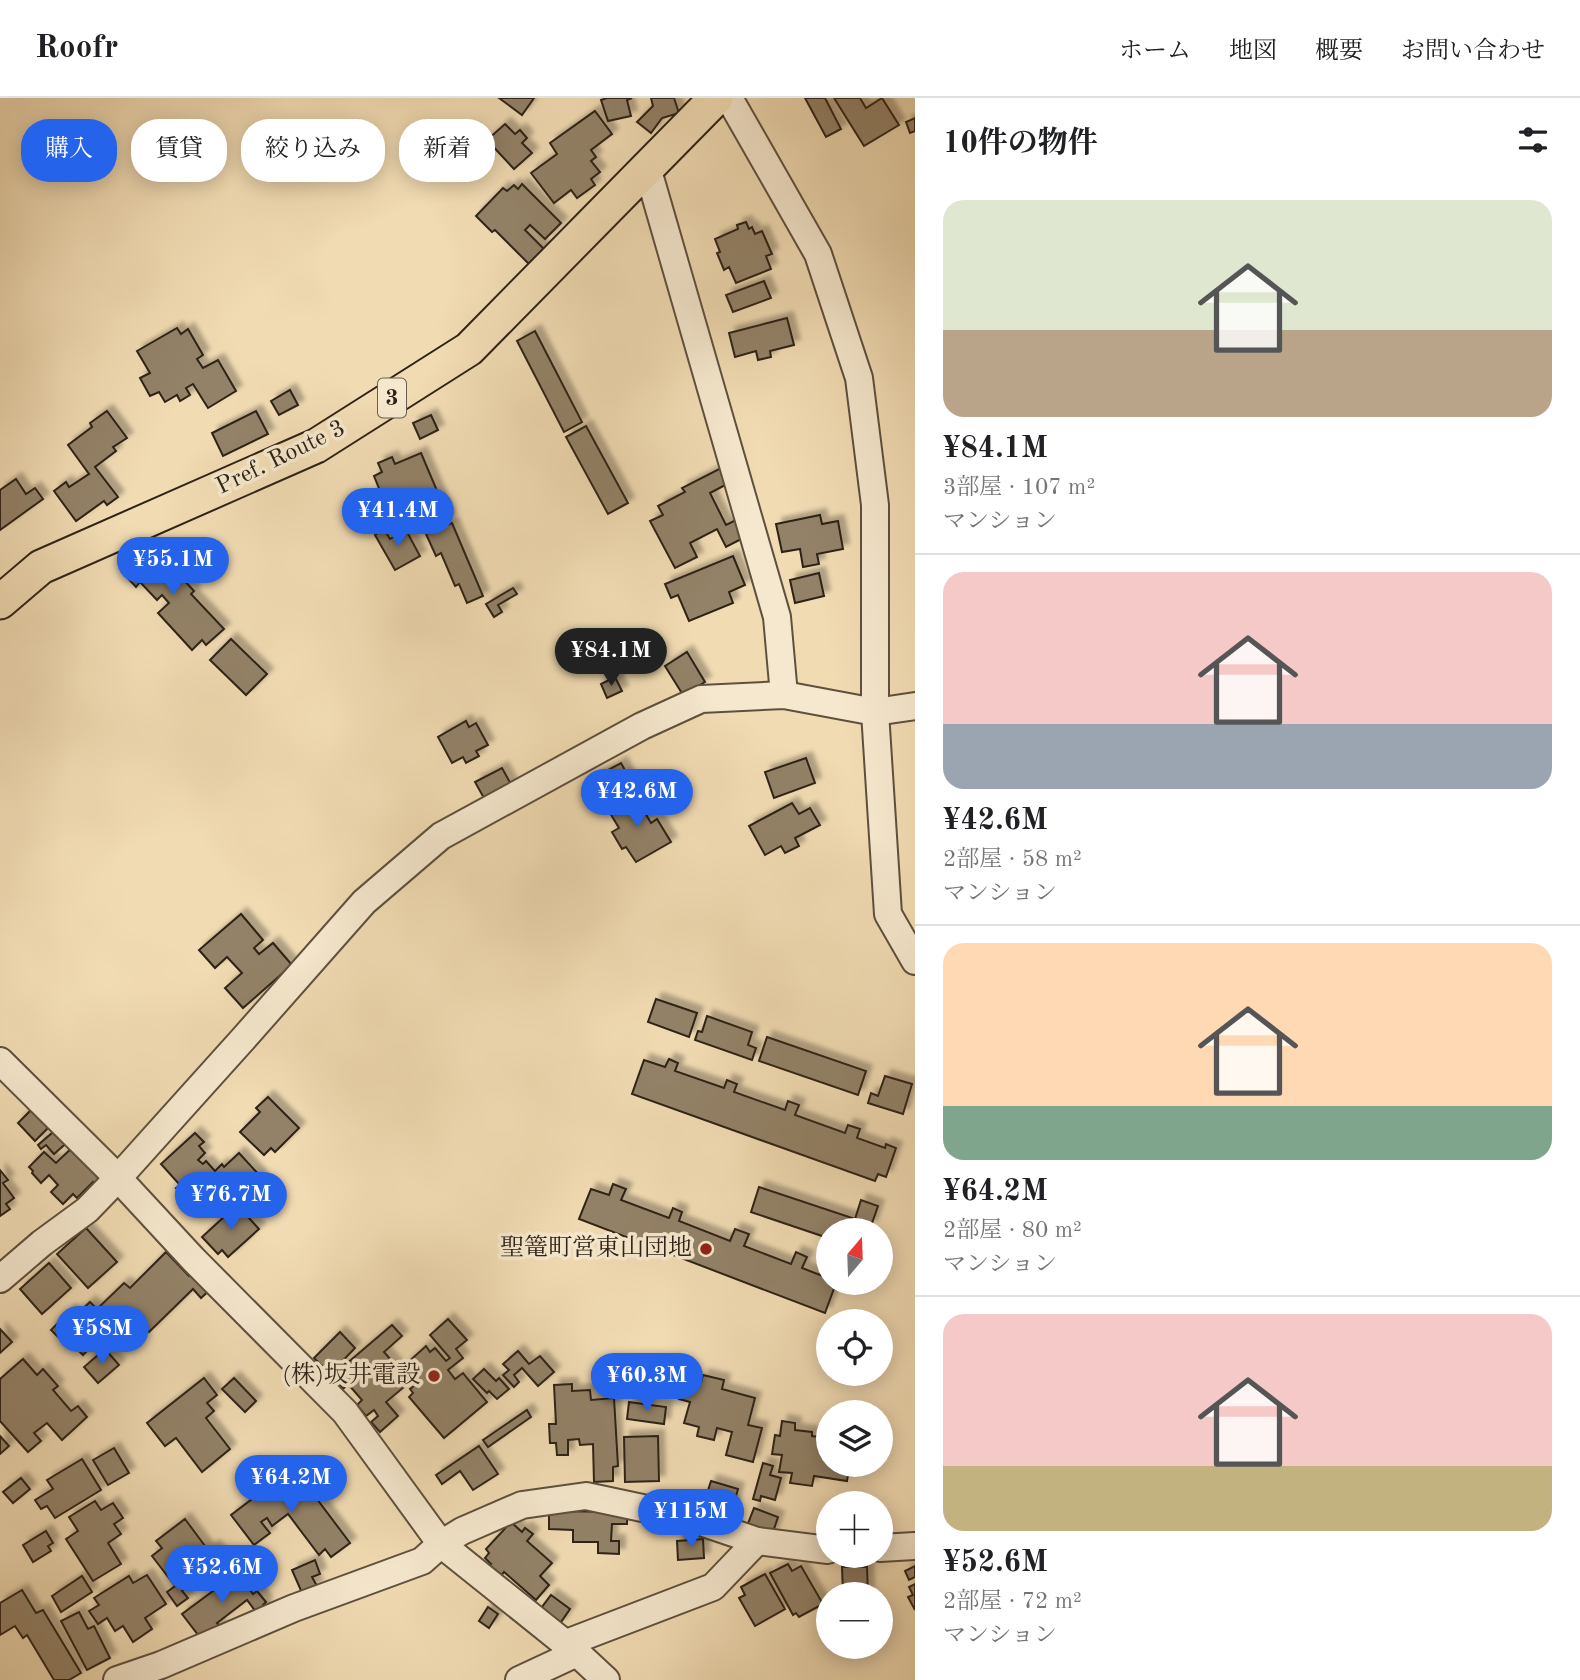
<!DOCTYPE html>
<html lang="ja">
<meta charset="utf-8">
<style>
body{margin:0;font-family:"Old Standard TT","Noto Serif JP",serif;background:#f6f6f6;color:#202124;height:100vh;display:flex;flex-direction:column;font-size:26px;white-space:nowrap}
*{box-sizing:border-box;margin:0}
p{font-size:23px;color:#757577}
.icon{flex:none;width:38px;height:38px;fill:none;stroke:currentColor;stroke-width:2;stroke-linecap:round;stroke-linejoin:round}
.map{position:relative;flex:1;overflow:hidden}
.sheet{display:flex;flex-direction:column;background:#fff;width:665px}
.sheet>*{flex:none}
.top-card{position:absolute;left:21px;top:21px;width:665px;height:63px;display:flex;gap:14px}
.needle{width:46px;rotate:19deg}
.fabs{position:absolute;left:816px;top:1120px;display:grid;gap:14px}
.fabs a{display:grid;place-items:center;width:77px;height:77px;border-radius:50%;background:#fff;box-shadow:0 4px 18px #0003;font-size:35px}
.price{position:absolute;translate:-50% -60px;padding:0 16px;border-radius:24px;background:#2563eb;color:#fff;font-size:23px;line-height:46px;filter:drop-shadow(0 2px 4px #0008)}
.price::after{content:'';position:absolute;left:50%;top:42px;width:21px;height:16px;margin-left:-10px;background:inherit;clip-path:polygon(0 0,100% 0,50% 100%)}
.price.on{background:#222;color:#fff}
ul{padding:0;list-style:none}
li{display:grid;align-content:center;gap:14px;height:371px;padding:0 28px}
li+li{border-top:2px solid #e0e0e0}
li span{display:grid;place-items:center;height:217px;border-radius:21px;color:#555}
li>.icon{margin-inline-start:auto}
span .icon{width:126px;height:126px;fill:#fffc;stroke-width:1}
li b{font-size:30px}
h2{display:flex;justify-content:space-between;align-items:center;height:84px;padding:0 28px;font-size:30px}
.chip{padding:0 24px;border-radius:28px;background:#fff;box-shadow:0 4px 18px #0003;font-size:24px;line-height:63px}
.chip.on{background:#2563eb;color:#fff}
header{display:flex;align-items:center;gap:42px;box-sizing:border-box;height:98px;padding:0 35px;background:#fff;border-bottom:2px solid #e0e0e0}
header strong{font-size:33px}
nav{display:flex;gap:38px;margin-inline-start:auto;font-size:24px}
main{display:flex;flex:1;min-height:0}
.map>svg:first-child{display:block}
.building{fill:#938268;stroke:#2d2217;stroke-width:2;filter:url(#shadow)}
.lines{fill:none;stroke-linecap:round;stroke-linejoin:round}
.minor-casing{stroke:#5e503e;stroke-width:30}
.major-casing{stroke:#2d2217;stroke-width:37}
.minor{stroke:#f6e8ce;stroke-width:26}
.major{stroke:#f1dbb3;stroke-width:33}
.poi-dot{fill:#8f2418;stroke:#f6e8ce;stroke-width:2.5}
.labels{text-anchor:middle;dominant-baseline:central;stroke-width:7;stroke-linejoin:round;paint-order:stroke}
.shield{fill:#f6e8ce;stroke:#695d4e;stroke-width:2}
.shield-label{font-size:23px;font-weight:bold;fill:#2d2217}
.street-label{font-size:24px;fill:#2d2217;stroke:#f6e8ce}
.poi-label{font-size:24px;fill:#2d2217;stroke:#f6e8ce;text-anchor:end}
</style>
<header>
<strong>Roofr</strong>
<nav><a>ホーム</a><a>地図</a><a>概要</a><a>お問い合わせ</a></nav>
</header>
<main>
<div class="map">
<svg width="915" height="1582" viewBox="0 0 915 1582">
<defs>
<filter id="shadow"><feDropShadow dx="6" dy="-6" stdDeviation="2" flood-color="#0004"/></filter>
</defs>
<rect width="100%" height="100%" fill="#f1dbb3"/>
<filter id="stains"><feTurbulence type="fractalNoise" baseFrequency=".00286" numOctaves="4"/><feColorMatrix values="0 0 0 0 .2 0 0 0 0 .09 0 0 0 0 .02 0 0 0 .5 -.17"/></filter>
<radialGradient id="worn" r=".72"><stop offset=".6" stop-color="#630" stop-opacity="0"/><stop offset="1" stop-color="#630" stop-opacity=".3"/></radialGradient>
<g class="building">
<path d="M499 0H534L522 17Z"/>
<path d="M607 0H632L627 2 631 18 608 23 601 2Z"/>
<path d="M651 0H674L679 15 662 20 651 35 637 24 653 8Z"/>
<path d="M805 0H825L841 31 826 39Z"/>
<path d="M834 0H860L866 10 882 0 899 27 864 48Z"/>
<path d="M595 13 612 36 591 52 596 59 591 63 600 74 591 81 595 87 577 100 571 92 554 105 531 75 557 56 550 45Z"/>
<path d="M915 20V33L910 35 906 24Z"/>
<path d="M505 26 515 36 520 32 527 40 522 45 532 55 514 71 487 42Z"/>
<path d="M522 86 561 125 545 141 530 127 525 132 545 152 530 167 495 132 492 134 476 118 503 90 507 93 514 87 518 91Z"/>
<path d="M746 124 749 131 752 129 755 136 762 133 772 156 766 158 771 171 736 185 729 169 724 172 717 155 720 154 715 141 738 131 737 127Z"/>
<path d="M764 183 771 200 733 214 726 197Z"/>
<path d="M787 220 794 247 770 253 771 259 758 262 756 253 735 259 729 235Z"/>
<path d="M177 230 181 236 188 231 203 257 197 261 203 270 218 262 236 293 208 310 193 286 186 290 190 297 180 303 177 297 165 304 159 294 150 298 140 280 150 275 137 253Z"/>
<path d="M535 233 582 324 564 334 517 243Z"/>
<path d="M290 292 298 307 279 317 271 303Z"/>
<path d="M107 313 127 340 113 349 116 353 95 369 118 399 107 407 104 403 76 423 54 393 66 384 69 389 89 376 68 347 92 329 90 325Z"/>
<path d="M256 313 268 336 223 358 212 335Z"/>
<path d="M431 317 438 332 420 341 413 325Z"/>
<path d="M586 328 628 405 608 416 566 339Z"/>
<path d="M421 355 449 421 439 425 437 421 424 427 414 404 382 418 373 396 380 393 374 378 382 374 378 365 392 359 395 366Z"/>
<path d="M723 369 731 384 710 395 726 427 738 421 747 438 726 449 717 431 690 445 697 459 675 470 650 423 663 417 658 408 685 394 682 390Z"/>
<path d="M16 381 26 396 35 390 43 401 0 432V392Z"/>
<path d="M820 417 822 426 838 423 843 451 817 456 819 466 803 469 800 451 782 454 776 426Z"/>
<path d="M452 425 483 498 467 505 459 486 455 488 441 455 436 458 426 436Z"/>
<path d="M384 431 390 441 406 432 420 458 395 472 375 437Z"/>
<path d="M148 443 194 493 191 496 224 531 206 547 202 542 192 552 158 515 169 505 162 497 157 502 140 484 136 489 122 474 131 465 128 461Z"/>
<path d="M733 458 745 487 729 494 733 505 689 523 678 497 671 500 665 486Z"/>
<path d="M819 475 824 498 795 505 790 482Z"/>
<path d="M513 490 517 496 498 507 502 514 494 519 486 506Z"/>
<path d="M231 541 267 576 246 597 210 562Z"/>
<path d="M687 554 705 584 683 597 665 568Z"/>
<path d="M615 579 622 593 607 600 601 586Z"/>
<path d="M466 623 469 629 476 625 488 647 476 653 479 658 466 665 463 659 452 665 438 639Z"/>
<path d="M806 660 815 685 774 700 765 674Z"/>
<path d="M621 665 632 685 606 699 595 679Z"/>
<path d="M502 670 512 688 485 702 475 684Z"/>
<path d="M633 694 651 725 657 721 671 744 636 764 626 749 622 751 612 734 619 730 607 710Z"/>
<path d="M792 705 799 716 810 710 820 727 795 740 799 748 785 755 781 748 765 757 749 728Z"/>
<path d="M241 816 263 842 254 850 259 856 273 845 292 867 243 910 225 890 242 875 227 859 215 870 199 852Z"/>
<path d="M656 901 697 915 689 939 648 924Z"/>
<path d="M707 918 752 934 748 947 756 950 752 962 695 942 698 933 702 934Z"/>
<path d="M767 939 866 973 858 997 759 963Z"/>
<path d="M669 961 678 965 675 973 724 990 727 982 737 986 734 994 785 1012 788 1003 799 1007 795 1017 845 1035 848 1027 860 1031 857 1040 885 1050 886 1046 896 1050 886 1079 878 1076 875 1083 632 996 644 962 665 969Z"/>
<path d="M885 978 912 986 903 1016 868 1005 871 995 878 998Z"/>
<path d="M268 999 299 1030 275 1054 271 1050 264 1057 240 1034 260 1014 256 1010Z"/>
<path d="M36 1007 54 1024 35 1043 18 1025Z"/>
<path d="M59 1029 70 1042 54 1056 46 1047 41 1051 38 1047Z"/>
<path d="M195 1035 204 1044 199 1048 205 1055 198 1062 203 1066 206 1063 215 1073 222 1066 224 1069 239 1055 261 1079 247 1092 240 1085 218 1104 210 1095 200 1104 192 1095 186 1100 176 1090 180 1087 161 1066Z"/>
<path d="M75 1047 105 1077 96 1087 93 1084 77 1100 73 1096 63 1106 51 1094 58 1087 49 1077 41 1085 32 1075 33 1073 29 1069 44 1054 56 1065Z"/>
<path d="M0 1072 8 1082 3 1085 14 1100 6 1106 10 1111 0 1118Z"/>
<path d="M613 1086 626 1091 621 1102 669 1120 673 1110 682 1114 679 1123 730 1143 735 1131 749 1136 744 1148 791 1166 796 1154 807 1159 802 1170 828 1180V1185H836L825 1215 579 1121 591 1091 609 1097Z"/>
<path d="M759 1089 855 1121 861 1102 878 1108 871 1128 861 1125 858 1132H828V1140L751 1114Z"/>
<path d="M237 1107 259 1131 228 1159 222 1152 218 1156 202 1139Z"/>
<path d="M86 1130 117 1164 88 1190 57 1156Z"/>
<path d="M166 1154 189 1178 193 1173 211 1191 201 1200 193 1191 149 1234 134 1219 121 1231 115 1225 83 1257 63 1237 59 1240 51 1232 70 1213 75 1218 90 1204 97 1211 124 1185 130 1190Z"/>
<path d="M49 1165 71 1190 42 1216 20 1191Z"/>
<path d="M448 1221 467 1242 456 1251 463 1260 448 1272 455 1281 463 1275 487 1304 444 1340 409 1299 413 1295 410 1291 419 1284 405 1267 426 1248 430 1254 435 1250 446 1263 450 1260 430 1237Z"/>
<path d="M392 1227 402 1238 384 1254 399 1271 393 1276 404 1289 386 1304 398 1318 380 1334 371 1324 378 1318 374 1312 366 1318 357 1307 362 1302 348 1286 343 1291 332 1278Z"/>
<path d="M0 1231 12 1244 0 1255Z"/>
<path d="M340 1234 355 1250 330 1276 314 1260Z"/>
<path d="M105 1251 119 1267 98 1285 84 1269Z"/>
<path d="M518 1253 529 1266 540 1258 554 1274 538 1288 522 1270 514 1277 519 1284 514 1289 503 1277 509 1272 503 1266Z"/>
<path d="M23 1261 37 1277 43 1271 58 1288 53 1292 71 1313 78 1308 87 1319 62 1342 47 1325 34 1335 41 1343 28 1354 0 1323V1281Z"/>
<path d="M484 1271 496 1283 499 1280 509 1291 497 1301 489 1293 487 1295 473 1281Z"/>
<path d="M703 1277 724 1282 722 1291 755 1300 748 1327 762 1330 753 1364 726 1357 732 1334 717 1330 714 1342 697 1338 699 1329 684 1325 690 1304 679 1301 685 1280 701 1284Z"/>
<path d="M204 1280 217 1297 207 1305 214 1313 206 1320 230 1351 202 1374 176 1340 165 1348 147 1325Z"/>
<path d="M234 1280 256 1303 245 1314 222 1291Z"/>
<path d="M572 1286V1293L590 1292 591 1302 614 1300 618 1368 613 1369V1383L594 1384 593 1346 580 1347 579 1341 568 1342V1357H557L556 1345H550L549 1326H556L554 1287Z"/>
<path d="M629 1304 666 1309 664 1326 627 1321Z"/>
<path d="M527 1312 531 1319 488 1349 483 1342Z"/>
<path d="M782 1323 795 1325V1332L812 1334V1338L828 1340V1367H867L866 1372 849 1370 847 1383 814 1378 812 1388 790 1385 792 1375 779 1374 782 1357 772 1356 775 1337 780 1338Z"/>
<path d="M0 1338 9 1348 0 1356Z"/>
<path d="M658 1338 659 1383 625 1384 624 1339Z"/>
<path d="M479 1348 498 1376 473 1392 460 1373 442 1386 436 1377Z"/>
<path d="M114 1350 129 1375 108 1387 93 1362Z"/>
<path d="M82 1361 101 1392 55 1420 47 1408 41 1411 35 1402 53 1391 47 1382Z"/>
<path d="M763 1365 773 1368 770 1377 781 1380 775 1402 761 1398 760 1403 753 1401Z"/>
<path d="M286 1375 291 1380 295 1376 299 1381 304 1378 311 1387 308 1389 350 1445 331 1459 325 1451 319 1457 288 1416 272 1428 267 1420 261 1424 270 1435 254 1447 231 1417Z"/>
<path d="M21 1380 30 1391 13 1405 3 1394Z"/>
<path d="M711 1383 738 1391 731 1416 703 1408Z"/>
<path d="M95 1403 101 1412 113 1405 123 1420 114 1426 121 1436 108 1445 121 1466 93 1483 66 1441 78 1433 69 1419Z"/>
<path d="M754 1410 778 1419 772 1437 747 1428Z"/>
<path d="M549 1413 627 1414V1426H612L611 1443H619V1456L598 1455V1444H573V1432L549 1431Z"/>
<path d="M185 1421 208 1452 214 1448 230 1469 205 1488 199 1480 182 1493 188 1500 177 1508 167 1494 175 1488 152 1458 162 1450 156 1443Z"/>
<path d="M511 1424 522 1434 525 1430 533 1436 527 1443 552 1465 540 1478 549 1487 536 1502 504 1474 499 1480 488 1469 491 1466 485 1460 489 1455 486 1451Z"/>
<path d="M46 1433 53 1445 48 1448 51 1453 33 1464 23 1447Z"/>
<path d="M703 1441 704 1460 678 1462 677 1443Z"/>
<path d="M315 1462 320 1476 312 1479 317 1488 302 1495 292 1472Z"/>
<path d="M788 1466 792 1473 801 1468 823 1506 799 1519 796 1515 793 1517 770 1475Z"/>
<path d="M915 1468V1479L909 1482 905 1473Z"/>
<path d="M842 1469H867L868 1496H843Z"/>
<path d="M230 1473 234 1478 238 1475 253 1496 257 1493 266 1504 263 1507 267 1512 259 1518 247 1502 217 1525 220 1528 202 1542 182 1516 221 1487 217 1482Z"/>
<path d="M765 1476 785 1511 755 1528 739 1500 745 1497 741 1489Z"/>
<path d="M147 1477 166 1506 145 1520 152 1531 133 1544 123 1528 115 1533 107 1520 98 1526 89 1513 99 1507 94 1500 129 1478 133 1485Z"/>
<path d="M82 1478 92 1494 61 1514 52 1498Z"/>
<path d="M915 1486V1512L908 1499 913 1497 909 1489Z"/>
<path d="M22 1492 36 1515 43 1512 81 1575 69 1582H54L27 1537 23 1540 15 1528 0 1537V1505Z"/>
<path d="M551 1497 570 1511 559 1527 539 1513Z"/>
<path d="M488 1509 498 1516 489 1530 479 1523Z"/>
<path d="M79 1514 88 1531 94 1528 110 1560 87 1572 61 1523Z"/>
</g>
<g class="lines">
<defs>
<g id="minor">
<path d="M729 0 818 156 859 280 875 407V614L888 816 915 863"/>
<path d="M647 69 777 519 784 597"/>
<path d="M0 963 118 1080 193 1161 345 1314 441 1446 577 1555 606 1582"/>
<path d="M0 1181 42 1145 87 1112 118 1080 244 940 364 804 441 738 642 628 701 601 784 597 875 614 915 608"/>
<path d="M880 1450 915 1448"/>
<path d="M564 1546 713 1489 757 1443"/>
<path d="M117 1582 161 1567 294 1510 422 1463 441 1446 462 1433 522 1407 586 1398 689 1420 757 1443 828 1452"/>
<path d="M519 1582 577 1555"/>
</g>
<path id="major" d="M0 504 41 469 316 348 469 251 716 0"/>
</defs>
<use href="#minor" class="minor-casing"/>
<use href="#major" class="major-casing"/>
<use href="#minor" class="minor"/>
<use href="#major" class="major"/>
</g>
<g class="poi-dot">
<circle cx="706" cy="1151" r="7"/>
<circle cx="434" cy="1278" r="7"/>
</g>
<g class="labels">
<rect class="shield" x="378" y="280.5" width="28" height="39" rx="5"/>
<g class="shield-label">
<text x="392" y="300">3</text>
</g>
<g class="street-label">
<text transform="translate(281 360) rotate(-26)">Pref. Route 3</text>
</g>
<g class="poi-label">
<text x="692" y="1151">聖篭町営東山団地</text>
<text x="420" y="1278">(株)坂井電設</text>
</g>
</g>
<rect width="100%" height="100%" filter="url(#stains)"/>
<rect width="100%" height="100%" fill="url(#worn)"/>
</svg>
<div class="fabs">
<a><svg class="needle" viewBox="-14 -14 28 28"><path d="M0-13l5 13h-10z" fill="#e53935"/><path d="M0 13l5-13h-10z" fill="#757577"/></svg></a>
<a><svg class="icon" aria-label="locate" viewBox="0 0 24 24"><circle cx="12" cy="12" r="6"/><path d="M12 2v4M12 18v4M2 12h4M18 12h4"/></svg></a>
<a><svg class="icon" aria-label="layers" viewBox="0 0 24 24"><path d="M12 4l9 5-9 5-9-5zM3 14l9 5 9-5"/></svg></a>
<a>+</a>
<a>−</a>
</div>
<b class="price" style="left:398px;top:450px">¥41.4M</b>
<b class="price" style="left:173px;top:499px">¥55.1M</b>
<b class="price on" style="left:611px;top:590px">¥84.1M</b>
<b class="price" style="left:637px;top:731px">¥42.6M</b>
<b class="price" style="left:231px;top:1134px">¥76.7M</b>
<b class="price" style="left:102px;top:1268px">¥58M</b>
<b class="price" style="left:647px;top:1315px">¥60.3M</b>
<b class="price" style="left:291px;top:1417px">¥64.2M</b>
<b class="price" style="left:691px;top:1451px">¥115M</b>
<b class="price" style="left:222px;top:1507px">¥52.6M</b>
<div class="top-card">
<a class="chip on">購入</a>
<a class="chip">賃貸</a>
<a class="chip">絞り込み</a>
<a class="chip">新着</a>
</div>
</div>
<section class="sheet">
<h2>10件の物件<svg class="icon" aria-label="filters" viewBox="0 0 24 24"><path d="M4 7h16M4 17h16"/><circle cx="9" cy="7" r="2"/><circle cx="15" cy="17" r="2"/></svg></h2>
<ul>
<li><span style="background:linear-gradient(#dfe7d0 60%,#b9a48a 0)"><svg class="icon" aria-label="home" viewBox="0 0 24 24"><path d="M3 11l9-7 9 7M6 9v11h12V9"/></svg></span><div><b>¥84.1M</b><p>3部屋 · 107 m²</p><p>マンション</p></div></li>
<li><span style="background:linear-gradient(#f6c9c9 70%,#9aa5b1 0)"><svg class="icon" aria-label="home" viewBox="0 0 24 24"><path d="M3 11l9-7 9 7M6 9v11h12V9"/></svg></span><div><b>¥42.6M</b><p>2部屋 · 58 m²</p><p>マンション</p></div></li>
<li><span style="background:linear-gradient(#ffd9b3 75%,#7fa58c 0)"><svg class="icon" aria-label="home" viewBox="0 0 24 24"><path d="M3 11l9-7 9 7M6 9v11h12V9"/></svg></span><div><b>¥64.2M</b><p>2部屋 · 80 m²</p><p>マンション</p></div></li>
<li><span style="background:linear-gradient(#f6c9c9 70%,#c2b280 0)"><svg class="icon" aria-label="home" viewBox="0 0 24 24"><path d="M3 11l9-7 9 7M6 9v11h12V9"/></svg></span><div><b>¥52.6M</b><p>2部屋 · 72 m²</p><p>マンション</p></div></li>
</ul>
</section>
</main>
